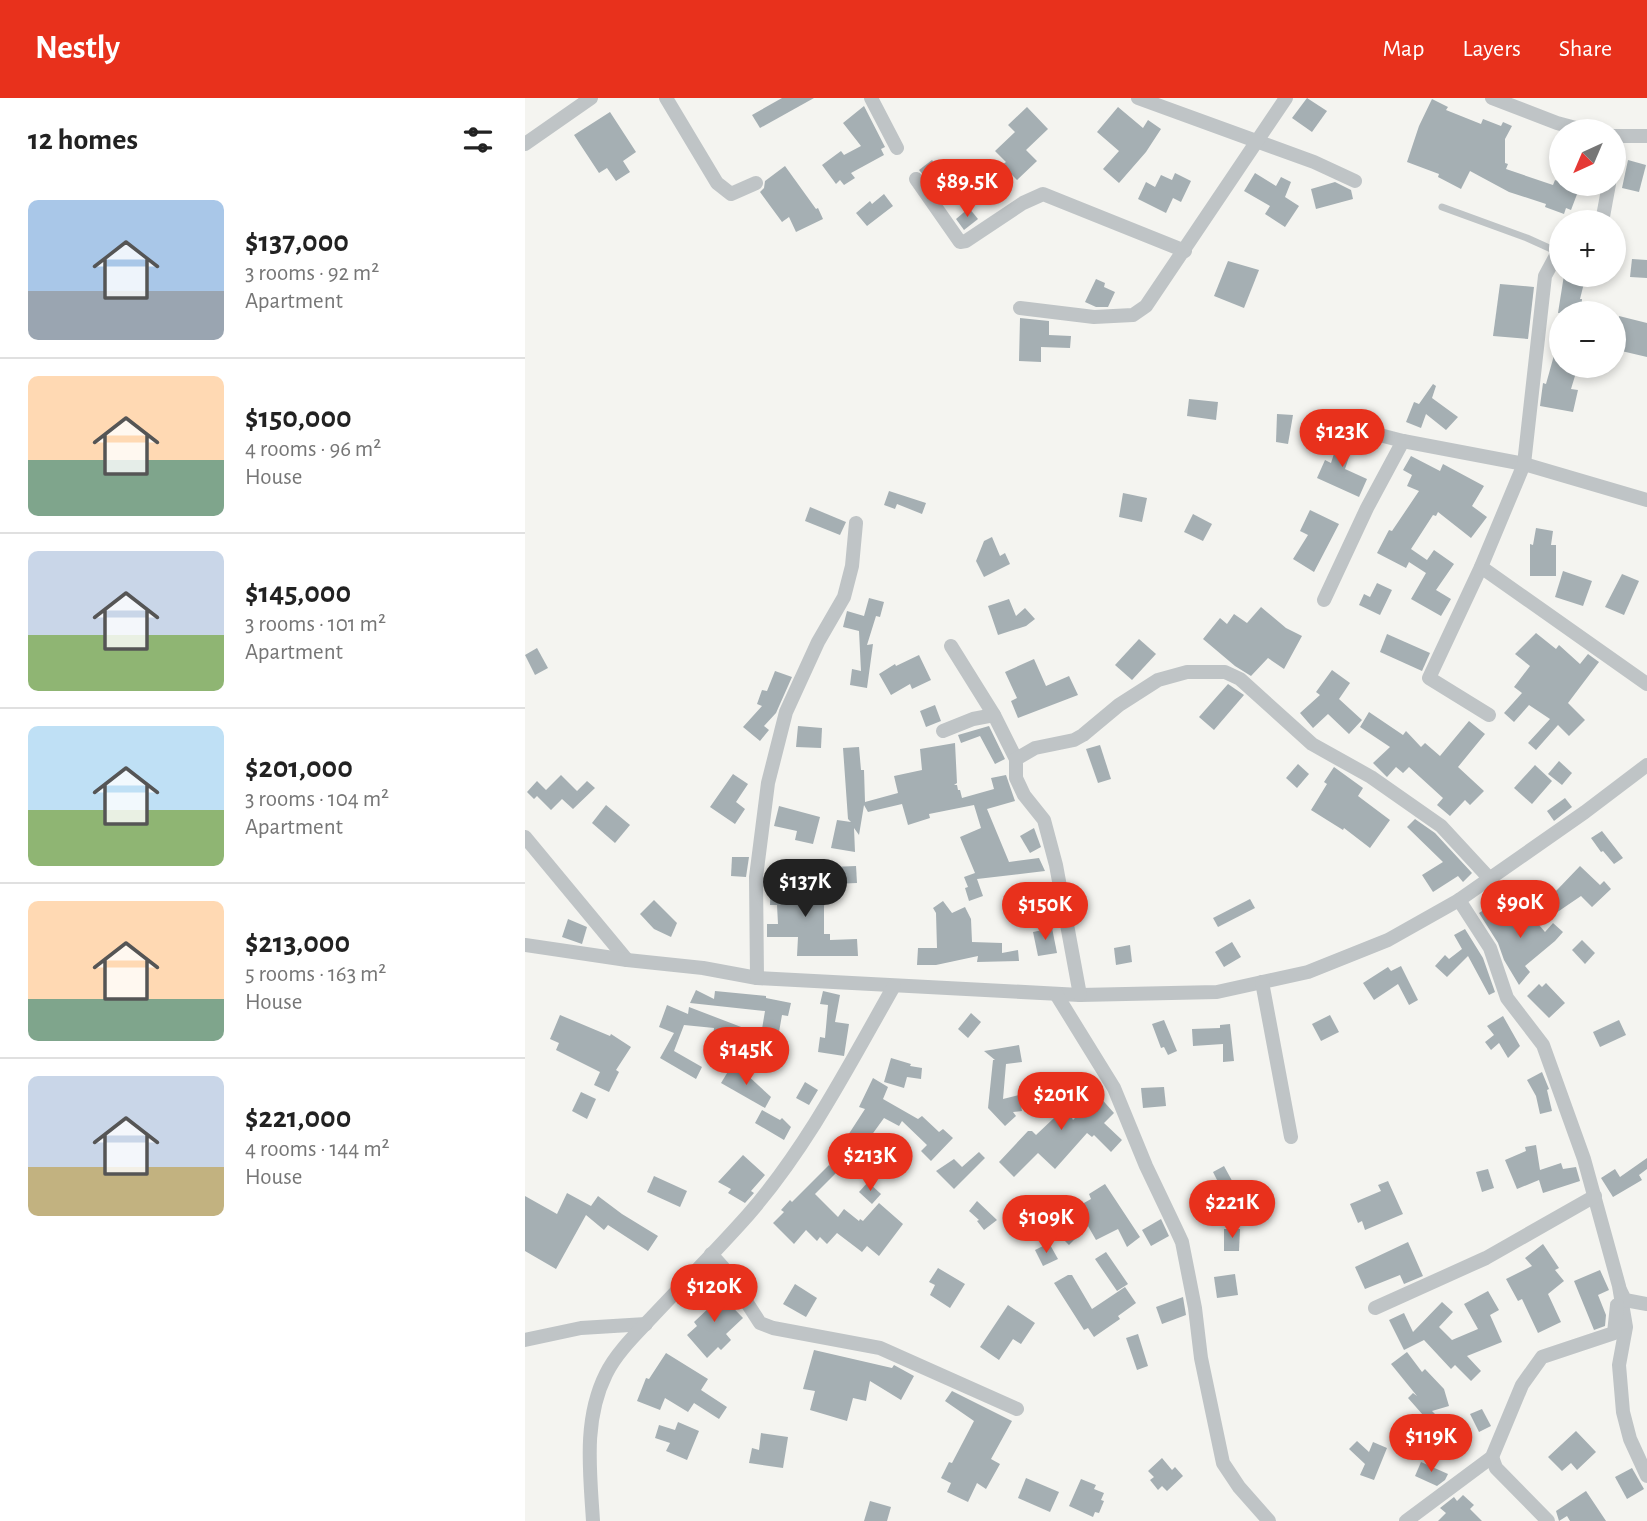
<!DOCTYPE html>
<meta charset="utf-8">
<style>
body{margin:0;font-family:"Alegreya Sans",sans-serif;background:#f2f2f2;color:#222;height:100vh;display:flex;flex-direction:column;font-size:26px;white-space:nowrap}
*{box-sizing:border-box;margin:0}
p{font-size:23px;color:#767676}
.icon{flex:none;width:38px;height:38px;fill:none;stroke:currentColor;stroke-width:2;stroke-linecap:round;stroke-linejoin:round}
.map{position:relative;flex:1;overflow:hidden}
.panel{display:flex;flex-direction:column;background:#fff;width:525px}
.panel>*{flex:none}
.needle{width:46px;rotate:224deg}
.tools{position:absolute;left:1024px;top:21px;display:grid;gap:14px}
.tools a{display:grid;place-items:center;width:77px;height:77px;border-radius:50%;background:#fff;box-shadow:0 4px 10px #0003;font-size:35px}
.price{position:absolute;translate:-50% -60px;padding:0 16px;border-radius:24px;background:#e8311c;color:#fff;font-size:23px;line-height:46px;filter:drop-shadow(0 2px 4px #0008)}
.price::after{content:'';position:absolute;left:50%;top:42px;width:21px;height:16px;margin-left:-10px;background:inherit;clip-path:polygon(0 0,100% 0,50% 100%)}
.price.on{background:#222;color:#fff}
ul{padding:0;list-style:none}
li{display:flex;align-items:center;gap:21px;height:175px;padding:0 28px}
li+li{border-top:2px solid #e0e0e0}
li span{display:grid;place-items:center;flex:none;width:196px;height:140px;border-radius:10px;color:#555}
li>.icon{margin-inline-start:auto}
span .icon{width:84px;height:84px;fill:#fffc;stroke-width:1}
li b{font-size:30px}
h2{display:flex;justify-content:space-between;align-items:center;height:84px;padding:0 28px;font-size:30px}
header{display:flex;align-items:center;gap:42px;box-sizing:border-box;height:98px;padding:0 35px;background:#e8311c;color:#fff}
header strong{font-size:33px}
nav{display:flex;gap:38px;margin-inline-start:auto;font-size:24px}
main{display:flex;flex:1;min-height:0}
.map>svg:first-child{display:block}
.building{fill:#a5afb3}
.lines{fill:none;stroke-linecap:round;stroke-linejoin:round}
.service{stroke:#bfc4c6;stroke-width:7}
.minor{stroke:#bfc4c6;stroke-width:14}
</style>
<header>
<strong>Nestly</strong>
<nav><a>Map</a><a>Layers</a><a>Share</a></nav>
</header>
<main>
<section class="panel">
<h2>12 homes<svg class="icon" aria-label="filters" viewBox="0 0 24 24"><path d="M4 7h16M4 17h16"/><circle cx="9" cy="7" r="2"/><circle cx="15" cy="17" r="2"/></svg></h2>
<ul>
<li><span style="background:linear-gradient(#a9c7e8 65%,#9aa5b1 0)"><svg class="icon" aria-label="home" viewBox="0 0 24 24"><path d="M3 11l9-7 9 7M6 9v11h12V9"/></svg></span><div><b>$137,000</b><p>3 rooms · 92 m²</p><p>Apartment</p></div></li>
<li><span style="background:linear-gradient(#ffd9b3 60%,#7fa58c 0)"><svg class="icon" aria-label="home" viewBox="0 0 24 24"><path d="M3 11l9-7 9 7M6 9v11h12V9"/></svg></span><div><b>$150,000</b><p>4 rooms · 96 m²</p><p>House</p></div></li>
<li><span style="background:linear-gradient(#c9d6e8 60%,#8fb573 0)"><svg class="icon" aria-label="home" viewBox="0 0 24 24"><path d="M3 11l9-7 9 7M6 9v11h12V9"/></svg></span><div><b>$145,000</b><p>3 rooms · 101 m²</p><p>Apartment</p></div></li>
<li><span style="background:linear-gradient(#bfe0f5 60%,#8fb573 0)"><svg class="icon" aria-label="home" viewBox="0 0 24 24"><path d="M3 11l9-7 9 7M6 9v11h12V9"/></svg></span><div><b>$201,000</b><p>3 rooms · 104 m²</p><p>Apartment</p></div></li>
<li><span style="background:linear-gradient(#ffd9b3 70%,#7fa58c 0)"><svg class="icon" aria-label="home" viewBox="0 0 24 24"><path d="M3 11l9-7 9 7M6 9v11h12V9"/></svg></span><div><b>$213,000</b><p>5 rooms · 163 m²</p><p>House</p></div></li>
<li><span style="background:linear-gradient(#c9d6e8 65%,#c2b280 0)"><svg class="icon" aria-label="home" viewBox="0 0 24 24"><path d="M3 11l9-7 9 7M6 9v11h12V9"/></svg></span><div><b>$221,000</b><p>4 rooms · 144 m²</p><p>House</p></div></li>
</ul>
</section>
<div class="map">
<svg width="1122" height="1423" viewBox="0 0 1122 1423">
<rect width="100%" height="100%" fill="#f4f4f0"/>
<g class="building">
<path d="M257 0H289L235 30 227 17Z"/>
<path d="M782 0 802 13 787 34 767 20Z"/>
<path d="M907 1 923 9 921 12 956 26 958 21 976 28 978 24 987 28 980 41V65L983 66 981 71 1028 87 1030 82 1054 91 1046 112 1041 110 1039 116 1020 109 1021 106 984 94 945 73 936 91 913 79 914 76 882 64 894 28Z"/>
<path d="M339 8 360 49 356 51 359 57 326 75 330 80 319 87 315 82 311 86 297 67 316 53 319 57 336 48 318 25Z"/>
<path d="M502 9 523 31 501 52 512 63 492 82 484 74 474 81 468 73 481 64 470 53 490 34 483 27Z"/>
<path d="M593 9 618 30 623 22 636 31 621 54 594 85 578 71 594 53 572 34Z"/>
<path d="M85 14 111 54 98 63 105 74 91 83 82 70 74 75 49 37Z"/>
<path d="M407 62 419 77 407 87 394 72Z"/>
<path d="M1103 62 1121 67 1114 94 1097 90Z"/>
<path d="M260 68 291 111 293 110 298 121 271 134 264 119 257 124 235 94 239 90 240 83Z"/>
<path d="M650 75 666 83 656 104 648 100 641 115 613 101 621 84 630 89 636 77 647 82Z"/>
<path d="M730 75 751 88 756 79 766 84 760 99 774 108 760 129 740 116 745 108 719 93Z"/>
<path d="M810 84 826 92 828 101 791 111 786 91Z"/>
<path d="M359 96 368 108 342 128 331 115 345 103 347 106Z"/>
<path d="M444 110 453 121 439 132 431 121Z"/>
<path d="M1107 161 1122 162V180L1105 179Z"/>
<path d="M703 163 734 172 719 210 689 198Z"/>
<path d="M1039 177H1061L1055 201H1057L1056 215H1033Z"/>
<path d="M571 181 580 185 579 189 590 194 583 209H571L560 204Z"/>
<path d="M975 186 1009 189 1003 241 968 238Z"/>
<path d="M1094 218 1122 225V259L1088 251Z"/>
<path d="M495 220 524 223V237L546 238 545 250 516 249V264L494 263Z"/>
<path d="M1033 243 1036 244V268H1053L1046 291 1053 292 1048 314 1015 308 1018 285 1021 286Z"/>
<path d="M908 286 911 288 907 300 933 319 921 332 901 316 896 330 881 324 889 304 894 306Z"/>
<path d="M664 301 693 304 691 322 662 318Z"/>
<path d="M752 316 768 317 763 346 751 344Z"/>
<path d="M815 337 830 341 820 371 842 381 834 399 792 380 800 362 806 365Z"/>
<path d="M886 358 915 373 918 366 959 388 947 408 962 419 946 440 913 414 911 418 908 417 886 451 902 462 909 452 929 466 911 492 926 501 916 518 886 501 901 475 884 464 881 470 852 455 864 432 867 433 894 393 882 388 887 377 878 372Z"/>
<path d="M364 393 401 405 397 416 372 406 370 411 359 407Z"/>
<path d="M598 395 622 400 617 424 594 419Z"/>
<path d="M285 409 321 424 315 437 280 423Z"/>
<path d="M785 412 814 426 789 474 768 461 783 437 775 433Z"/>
<path d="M668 416 687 426 678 443 659 434Z"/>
<path d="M1011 430 1028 433 1026 447H1031V478H1005V446L1008 447Z"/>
<path d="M467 439 475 458 480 455 485 466 459 479 451 463 459 443Z"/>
<path d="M1038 473 1067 483 1058 508 1030 499Z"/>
<path d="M1097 476 1114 483 1099 517 1080 509Z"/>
<path d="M852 485 867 492 855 517 834 507 839 496 845 499Z"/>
<path d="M344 500 359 504 355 519 351 518 342 547 348 546 342 590 325 587 327 571 336 573 334 533 318 529 322 513 339 518Z"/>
<path d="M484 501 491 518 500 510 510 521 501 528 473 537 463 508Z"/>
<path d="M736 509 761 530 777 538 759 571 743 560 726 578 710 568 678 541 695 520 702 526 709 516 722 525Z"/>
<path d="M1011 535 1031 551 1034 547 1055 566 1063 556 1074 564 1043 605 1060 622 1044 638 1033 627 1011 652 1003 645 1025 621 1004 607 989 624 979 615 997 595 989 589 1005 568 990 556Z"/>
<path d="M862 536 905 555 897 573 855 554Z"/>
<path d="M614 541 631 556 607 582 590 567Z"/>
<path d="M12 550 23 570 10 577 0 557Z"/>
<path d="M394 557 406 582 387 591 385 586 366 597 354 576 370 566 371 568Z"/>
<path d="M509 561 521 588 544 578 553 597 493 620 486 603 492 600 480 574Z"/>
<path d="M807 572 825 585 814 601 837 622 824 636 803 616 788 630 775 615 795 597 791 594Z"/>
<path d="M250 573 267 579 251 615 239 628 244 632 235 643 218 629 237 608 232 606 237 592 242 593Z"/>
<path d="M703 586 719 597 689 632 674 619Z"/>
<path d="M410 607 416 623 401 629 395 613Z"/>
<path d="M844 614 878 637 881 633 896 649 900 645 915 658 944 623 960 636 933 669 959 693 945 707 940 702 925 718 912 707 918 700 884 669 878 675 871 669 862 679 848 665 865 649 835 629Z"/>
<path d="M273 628 297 630 296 650 271 649Z"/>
<path d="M464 628 480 661 470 666 455 638 436 645 433 637Z"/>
<path d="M430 645 432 685 429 687H432L433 692H435L437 700 469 691 466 680 481 677 490 703 462 711 484 764 514 760 520 773 452 781 458 798 444 803 440 790 443 789 439 779 450 775 435 739 456 730 449 707 404 716 405 720 383 727 377 706 343 714 339 707 334 737 329 730 330 754 306 750 312 722 326 724 323 721 318 650 334 649 336 672H339L340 704 373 695 369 678 397 672 395 651Z"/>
<path d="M575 647 586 681 573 685 561 651Z"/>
<path d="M1034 663 1047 675 1037 687 1023 676Z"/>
<path d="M773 666 784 676 772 690 761 680Z"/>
<path d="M1010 667 1027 683 1007 706 989 690Z"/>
<path d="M809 669 838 690 833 698 865 722 845 750 819 730 818 732 786 712 802 686 799 684Z"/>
<path d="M208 676 223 686 211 704 220 711 210 726 185 709Z"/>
<path d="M36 677 52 693 62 683 70 690 48 711 37 701 26 712 12 698 9 701 2 694 12 683 21 692Z"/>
<path d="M1040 700 1047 709 1029 723 1022 713Z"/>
<path d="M81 707 105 727 90 745 67 725Z"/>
<path d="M254 708 295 719 288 746 270 742 272 733 249 728Z"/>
<path d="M890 721 910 735 947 775 938 784 933 778 908 794 897 777 918 764 882 729Z"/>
<path d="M509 730 516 749 505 755 495 738Z"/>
<path d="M1077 733 1098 760 1089 766 1078 753 1076 754 1066 740Z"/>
<path d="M207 759H224L221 779 206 778Z"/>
<path d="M331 768 332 785 307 786 306 769Z"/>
<path d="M1055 768 1075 787 1079 783 1086 791 1067 809 1056 798 1031 815 1021 800 1032 792Z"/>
<path d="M246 777 271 778 270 784 303 789 299 808V836H305V842L332 841 333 858H272L273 839H242V826H253L252 807H245Z"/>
<path d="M527 796 533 829 527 830 522 806 506 807 505 797Z"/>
<path d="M725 801 730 810 693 829 688 820Z"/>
<path d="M129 802 152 825 146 839 129 831 115 816Z"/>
<path d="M418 803 427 815 440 809 446 821 447 844 477 845V855L493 852 494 863 452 864 453 858 411 867H392L393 850H412L411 815 408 810Z"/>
<path d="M965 808 976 827 999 809 1020 834 1028 825 1038 834 1030 843 1000 868 1005 874 994 887 979 862 973 845 954 815Z"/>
<path d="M43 821 62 829 57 846 37 839Z"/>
<path d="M527 830 532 855 513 858 508 834Z"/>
<path d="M940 831 958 860 970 894 964 897 943 858 922 879 910 868 920 857 924 861 937 851 929 837Z"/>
<path d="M1057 842 1070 855 1060 866 1047 852Z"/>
<path d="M707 844 716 859 699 869 690 854Z"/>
<path d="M605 847 607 864 591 867 589 850Z"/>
<path d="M876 868 893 902 884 907 873 886 849 902 838 885 863 869 866 873Z"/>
<path d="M1021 885 1040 905 1024 920 1002 898 1014 886 1017 889Z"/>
<path d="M171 892 189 901 190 893 241 898V900L266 905 263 918 257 917 254 934 237 931 240 913 165 905Z"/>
<path d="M298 893 315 897 310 924 324 926 319 958 293 954 295 939 300 940 303 907 295 906Z"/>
<path d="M142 907 163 916 164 909 224 932 216 955 203 950 206 941 188 939 189 930 159 927 149 953 177 969 171 981 135 960 149 935 134 929Z"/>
<path d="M446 915 456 924 443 940 433 931Z"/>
<path d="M35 917 85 938 86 936 106 949 91 972 94 974 84 994 69 987 75 974 31 952 34 945 25 941Z"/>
<path d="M805 917 814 934 796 943 787 926Z"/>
<path d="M978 918 995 948 983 960 974 945 966 952 960 944 969 937 962 928Z"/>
<path d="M639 922 652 953 643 957 639 949 636 950 627 926Z"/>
<path d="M1094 922 1101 937 1075 949 1068 934Z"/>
<path d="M705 926 709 963 698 964V946L668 948 667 931 695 930V927Z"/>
<path d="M494 947 497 964 481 966 478 1001 494 997 497 1013 488 1014 491 1018 480 1028 463 1010 468 962H470L459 953Z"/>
<path d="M366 960 386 966 385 968 397 970 396 981 382 979 379 990 359 984Z"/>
<path d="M207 967 220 975 246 999 240 1010 196 985Z"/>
<path d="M1017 974 1024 991 1022 992 1027 1013 1015 1016 1011 998 1002 982Z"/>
<path d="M348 980 363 989 358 1001 393 1021 397 1018 414 1034 418 1031 428 1040 406 1063 396 1053 402 1047 377 1023 374 1028 359 1020 338 1049 361 1060 355 1071 314 1051 340 1011 334 1009Z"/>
<path d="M528 980 548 1022 573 997 589 1015 579 1025 597 1042 586 1054 569 1037 567 1039 562 1035 530 1071 513 1055 489 1079 474 1064 503 1033H507L511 1037 529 1020 525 1011 529 1007 523 1008 514 987Z"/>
<path d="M280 984 293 992 284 1007 271 1000Z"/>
<path d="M639 989 641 1008 618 1010 616 990Z"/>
<path d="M56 994 71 1001 62 1021 47 1013Z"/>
<path d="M237 1012 255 1022 257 1020 266 1029 259 1042 230 1025Z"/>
<path d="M1011 1047 1015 1072 1036 1065 1038 1071 1051 1069 1055 1083 1018 1095 1014 1082 992 1091 980 1062 1001 1053 1000 1049Z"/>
<path d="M454 1054 460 1060 429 1091 411 1073 429 1061 437 1069Z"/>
<path d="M218 1057 240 1077 226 1093 229 1095 220 1105 203 1095 206 1091 193 1084Z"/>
<path d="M1122 1060V1071L1114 1077 1117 1082 1088 1099 1076 1080 1090 1071 1095 1079Z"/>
<path d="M304 1067 312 1074 290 1096 313 1119 319 1111 334 1123 335 1121 338 1123 354 1105 378 1126 354 1158 342 1148 337 1154 312 1135 302 1146 295 1139 292 1143 281 1132 269 1146 248 1125 259 1114 256 1112 265 1102 267 1104Z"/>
<path d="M699 1068 717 1101 724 1098 729 1112 713 1118 702 1089 689 1096 684 1087 692 1082 688 1074Z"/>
<path d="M963 1071 969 1090 957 1094 951 1074Z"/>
<path d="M129 1078 162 1093 155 1109 122 1094Z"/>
<path d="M863 1083 878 1116 840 1132 837 1123 833 1125 825 1106 856 1093 853 1087Z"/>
<path d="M343 1084 356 1096 347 1106 334 1094Z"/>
<path d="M580 1086 615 1139 602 1149 593 1131 571 1142 563 1128 544 1147 529 1132 550 1110 566 1101 564 1096Z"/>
<path d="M42 1095 66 1108 73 1098 97 1116 133 1138 123 1153 83 1127 79 1132 61 1117 31 1171 0 1153V1098L32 1116Z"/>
<path d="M452 1103 472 1122 459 1132 452 1123 454 1122 444 1113Z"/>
<path d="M500 1115 508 1127 491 1137 483 1125Z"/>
<path d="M636 1121 644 1138 626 1148 617 1132Z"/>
<path d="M699 1131H715L714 1153H699Z"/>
<path d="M883 1144 898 1178 879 1186 875 1177 840 1191 830 1169Z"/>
<path d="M524 1145 533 1161 518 1168 510 1152Z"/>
<path d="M1018 1146 1034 1170 1030 1172 1039 1183 1023 1196 1036 1224 1013 1235 997 1201 993 1203 981 1181 1007 1168 1000 1160Z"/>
<path d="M581 1154 603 1186 592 1193 570 1161Z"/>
<path d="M413 1170 440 1186 425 1210 405 1197 410 1187 404 1184Z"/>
<path d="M1075 1172 1084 1192 1073 1197 1081 1217 1080 1228 1069 1232 1049 1183Z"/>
<path d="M710 1176 713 1197 692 1200 689 1179Z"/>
<path d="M543 1177H547L567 1211 600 1189 611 1205 593 1218 595 1221 569 1239 563 1230 559 1232 529 1185Z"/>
<path d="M270 1186 292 1200 281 1219 258 1206Z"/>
<path d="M188 1189 218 1220 201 1236 206 1242 196 1252 193 1249 182 1260 162 1237 172 1228 169 1224 187 1207 178 1198Z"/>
<path d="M963 1193 974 1212 965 1217 977 1244 942 1258 956 1273 946 1283 930 1267 926 1271 899 1242 879 1252 864 1222 879 1215 888 1234 917 1204 928 1214 914 1229 927 1242 953 1231 939 1206Z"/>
<path d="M658 1199 661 1217 637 1226 631 1209Z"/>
<path d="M483 1207 510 1225 496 1246 488 1241 474 1262 455 1249Z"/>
<path d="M613 1236 623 1268 612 1272 601 1240Z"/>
<path d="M289 1252 367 1270 369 1267 389 1278 376 1302 345 1283 341 1303 328 1300 322 1323 285 1312 290 1293 278 1291Z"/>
<path d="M882 1254 897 1274 900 1271 919 1291 924 1308 907 1313 926 1332 919 1340 912 1334 902 1345 886 1330 898 1317 883 1300 888 1295 892 1298 866 1266Z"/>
<path d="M141 1255 183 1281 176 1292 202 1309 194 1321 169 1305 163 1314 140 1300 135 1312 112 1303 121 1280 124 1281Z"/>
<path d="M427 1293 487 1323 466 1361 475 1366 461 1391 452 1385 443 1404 422 1394 426 1385 416 1380 424 1364 427 1365 449 1323 420 1303Z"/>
<path d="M957 1311 966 1328 954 1334 945 1316Z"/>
<path d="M153 1324 174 1333 162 1362 141 1353 145 1345 130 1340 134 1327 150 1332Z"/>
<path d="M1051 1333 1071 1354 1052 1372 1046 1365 1037 1373 1023 1359Z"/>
<path d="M236 1335 263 1339 258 1370 224 1365 227 1350 234 1352Z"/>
<path d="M832 1343 844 1354 848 1344 862 1350 849 1382 835 1377 840 1366 824 1351Z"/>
<path d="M637 1360 647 1372 650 1369 658 1378 642 1393 637 1388 633 1392 625 1382 629 1379 623 1373Z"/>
<path d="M896 1364 923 1376 920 1382 912 1388 890 1378Z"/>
<path d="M1107 1370 1119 1391 1102 1401 1090 1379Z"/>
<path d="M501 1380 534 1394 525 1414 493 1400Z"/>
<path d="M556 1381 571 1387 569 1391 579 1395 576 1402 579 1403 574 1415 570 1414 568 1419 544 1408Z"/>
<path d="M1061 1393 1081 1423H1045L1042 1418 1034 1423 1031 1413Z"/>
<path d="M938 1397 949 1407 945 1411 957 1423H913L921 1415 915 1410 929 1399 932 1403Z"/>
<path d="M345 1403 366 1409 362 1423H339Z"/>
</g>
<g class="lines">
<path class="service" d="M917 109 1002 140 1033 154"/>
<g class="minor">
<path d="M141 0 192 85 206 96 231 85"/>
<path d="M346 0 372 50"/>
<path d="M613 0 789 64 830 83"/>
<path d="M967 0 1032 25 1062 33"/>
<path d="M1088 38H1122"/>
<path d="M0 46 66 0"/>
<path d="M1088 58 1092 39"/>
<path d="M391 81 435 144 441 143 498 105 518 96 660 153"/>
<path d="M1077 124 1084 86"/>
<path d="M495 210 569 219 608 217 621 208 761 0"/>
<path d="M808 325 878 343 999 366 1122 402"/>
<path d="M956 469 1122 586"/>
<path d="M799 502 842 410 878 343"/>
<path d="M426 548 469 617 491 661"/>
<path d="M964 617 904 580 956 469 999 366 1020 178 1033 154H1036"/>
<path d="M418 633 448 621 469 617"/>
<path d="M0 739 102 862"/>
<path d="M934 802 965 850 982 900 1018 947 1059 1061 1094 1188 1101 1229 1094 1267 1098 1314 1105 1341 1122 1378"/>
<path d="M0 847 102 862 178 870 232 880 555 897 692 894 783 874 863 842 934 802 1060 714 1122 667"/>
<path d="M232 880 231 779 243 685 261 614 293 544 319 499 327 468 331 425"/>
<path d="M737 884 766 1039"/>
<path d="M531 896 589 990 621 1068 651 1131 657 1144 670 1210 676 1260 698 1365 714 1389 744 1423"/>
<path d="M555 897 531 767 519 722 499 697 491 680V661L510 650 549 642 558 637 594 607 633 582 662 574H700L715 581 787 646 846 679 916 728 965 781"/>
<path d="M186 1156 202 1174 235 1225 248 1230 355 1250 492 1311"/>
<path d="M1095 1192 1100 1202 1122 1206"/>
<path d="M850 1210 961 1160 1070 1098"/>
<path d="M0 1242 56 1230 121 1226"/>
<path d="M967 1359 971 1370 1023 1423"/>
<path d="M68 1423C65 1374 58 1322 81 1276 91 1255 112 1235 128 1218 159 1185 192 1152 223 1117 283 1048 324 967 369 888"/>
<path d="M881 1423 967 1359 997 1287 1017 1259 1089 1235 1092 1207"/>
</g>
</g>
</svg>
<div class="tools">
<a><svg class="needle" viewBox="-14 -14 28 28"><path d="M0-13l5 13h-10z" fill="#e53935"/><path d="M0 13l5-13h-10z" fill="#767676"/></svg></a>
<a>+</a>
<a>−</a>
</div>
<b class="price" style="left:442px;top:121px">$89.5K</b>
<b class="price" style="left:817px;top:371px">$123K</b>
<b class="price on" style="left:280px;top:821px">$137K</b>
<b class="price" style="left:995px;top:842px">$90K</b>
<b class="price" style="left:520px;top:844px">$150K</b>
<b class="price" style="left:221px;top:989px">$145K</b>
<b class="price" style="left:536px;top:1034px">$201K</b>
<b class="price" style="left:345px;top:1095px">$213K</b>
<b class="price" style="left:707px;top:1142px">$221K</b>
<b class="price" style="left:521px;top:1157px">$109K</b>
<b class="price" style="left:189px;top:1226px">$120K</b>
<b class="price" style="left:906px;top:1376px">$119K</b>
</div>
</main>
